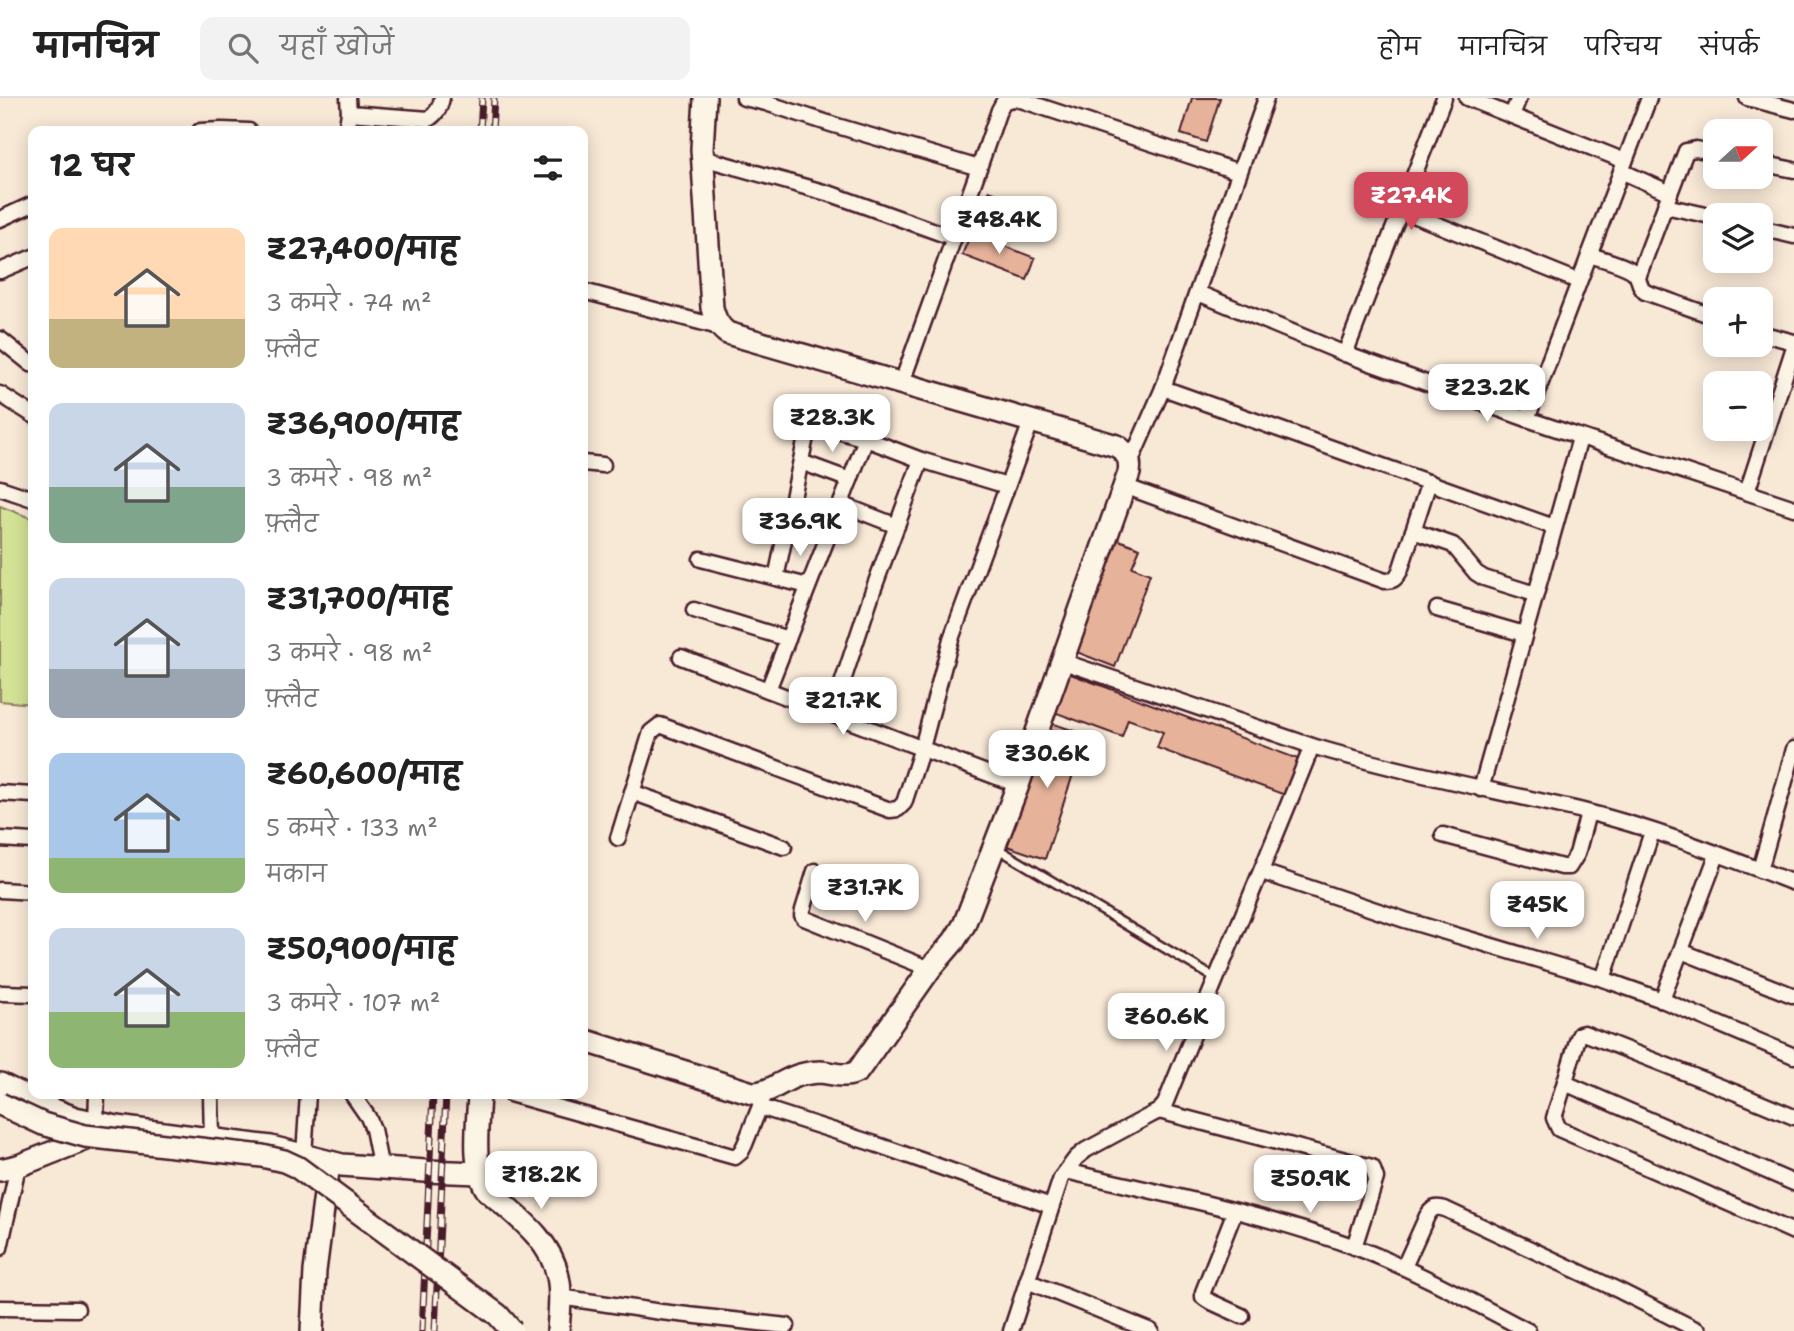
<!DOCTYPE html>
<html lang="hi">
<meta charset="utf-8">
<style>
body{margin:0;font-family:"Shantell Sans","Playpen Sans Deva",sans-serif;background:#f2f2f2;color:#222;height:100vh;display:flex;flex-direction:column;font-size:26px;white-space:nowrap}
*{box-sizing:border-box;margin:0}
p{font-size:23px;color:#767676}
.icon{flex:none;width:38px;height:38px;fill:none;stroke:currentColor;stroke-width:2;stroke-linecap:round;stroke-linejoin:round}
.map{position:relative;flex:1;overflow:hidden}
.details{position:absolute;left:28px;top:28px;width:560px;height:973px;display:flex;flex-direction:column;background:#fff;border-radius:14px;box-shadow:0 4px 18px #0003}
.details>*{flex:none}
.needle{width:46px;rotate:69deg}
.fabs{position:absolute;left:1703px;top:21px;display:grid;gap:14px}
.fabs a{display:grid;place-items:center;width:70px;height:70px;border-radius:14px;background:#fff;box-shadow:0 4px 18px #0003;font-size:35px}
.price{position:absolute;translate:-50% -60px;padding:0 16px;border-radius:14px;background:#fff;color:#222;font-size:23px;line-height:46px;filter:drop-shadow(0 2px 4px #0008)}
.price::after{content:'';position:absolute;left:50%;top:42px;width:21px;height:16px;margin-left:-10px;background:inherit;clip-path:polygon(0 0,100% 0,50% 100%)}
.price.active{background:#d1495b;color:#fff}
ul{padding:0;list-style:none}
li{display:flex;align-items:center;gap:21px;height:175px;padding:0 21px}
li span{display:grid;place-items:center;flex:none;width:196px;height:140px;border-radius:14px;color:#555}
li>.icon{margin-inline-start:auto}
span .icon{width:84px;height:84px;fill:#fffc;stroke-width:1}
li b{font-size:30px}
h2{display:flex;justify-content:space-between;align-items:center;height:84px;padding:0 21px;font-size:30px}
header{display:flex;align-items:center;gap:42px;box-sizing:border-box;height:98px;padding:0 35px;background:#fff;border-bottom:2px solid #e0e0e0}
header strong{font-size:33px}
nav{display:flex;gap:38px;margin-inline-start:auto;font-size:24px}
.search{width:490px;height:63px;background:#f2f2f2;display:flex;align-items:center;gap:18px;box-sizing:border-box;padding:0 24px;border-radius:14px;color:#767676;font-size:26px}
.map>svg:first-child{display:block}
.green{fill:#d3e295;stroke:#8e8060;stroke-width:2}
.building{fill:#e6b29a;stroke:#4a1f2b;stroke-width:2}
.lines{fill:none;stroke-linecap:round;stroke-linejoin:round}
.lane-casing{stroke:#4a1f2b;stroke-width:12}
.street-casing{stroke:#4a1f2b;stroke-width:19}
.secondary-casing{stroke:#4a1f2b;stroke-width:26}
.lane{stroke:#fcf5e5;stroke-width:7}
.street{stroke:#fcf5e5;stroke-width:14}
.secondary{stroke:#fcf5e5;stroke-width:21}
.rail-casing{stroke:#4a1f2b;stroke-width:7}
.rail{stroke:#fcf5e5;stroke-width:4.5;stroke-dasharray:13;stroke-linecap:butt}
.secondary-bridge-casing{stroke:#4a1f2b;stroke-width:26;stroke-linecap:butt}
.secondary-bridge{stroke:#fcf5e5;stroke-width:21}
</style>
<header>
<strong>मानचित्र</strong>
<div class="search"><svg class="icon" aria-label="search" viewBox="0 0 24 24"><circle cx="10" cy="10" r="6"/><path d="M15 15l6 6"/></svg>यहाँ खोजें</div>
<nav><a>होम</a><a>मानचित्र</a><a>परिचय</a><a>संपर्क</a></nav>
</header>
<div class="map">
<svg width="1794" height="1233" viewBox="0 0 1794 1233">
<rect width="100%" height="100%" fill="#f8e8d6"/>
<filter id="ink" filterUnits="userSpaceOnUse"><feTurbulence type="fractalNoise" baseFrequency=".0143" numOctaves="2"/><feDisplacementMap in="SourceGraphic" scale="14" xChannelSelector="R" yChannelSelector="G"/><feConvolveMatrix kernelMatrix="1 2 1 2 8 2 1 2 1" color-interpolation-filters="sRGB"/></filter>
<g filter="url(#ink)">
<path class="green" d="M0 408 33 421V606L0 603Z"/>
<g class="building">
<path d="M1192 0H1220L1206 44 1181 36Z"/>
<path d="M989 93 1055 118 1049 135 983 110Z"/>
<path d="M971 135 1035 160 1027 182 962 157Z"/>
<path d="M1116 441 1140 450 1132 469 1150 476 1115 569 1074 553Z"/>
<path d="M1068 575 1298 661 1285 697 1157 650 1163 634 1128 621 1122 639 1054 614Z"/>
<path d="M1048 624 1086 637 1045 761 1007 748Z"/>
</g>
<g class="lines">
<defs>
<path id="lane" d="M995 749 1215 880"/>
<g id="street">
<path d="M744 0 766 5 834 27 979 70"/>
<path d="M1467 0 1625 63"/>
<path d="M1747 0 1794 12"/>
<path d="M349 15 429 21C437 15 440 10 442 0"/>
<path d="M1512 17 1519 0"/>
<path d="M200 33 222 32 249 33"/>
<path d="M346 33 349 15 348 0"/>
<path d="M703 60 834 97 954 140"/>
<path d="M1760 65 1794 72"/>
<path d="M1621 73 1670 95"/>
<path d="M1665 108 1715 119"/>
<path d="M1401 112 1578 183"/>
<path d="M0 121 33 106"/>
<path d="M1760 130 1794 138"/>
<path d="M1589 157C1599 160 1626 167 1634 174 1641 180 1637 187 1645 194L1715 219"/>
<path d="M0 173 33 159"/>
<path d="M1638 179 1686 53 1696 51 1715 55"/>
<path d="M583 193 719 229"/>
<path d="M1198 195 1345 256 1527 321 1794 410"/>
<path d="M1760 235 1794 244"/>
<path d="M0 241 31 266 33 265"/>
<path d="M1345 256 1444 0"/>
<path d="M901 287 979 70 999 12 1004 3 1014 1 1024 3 1239 74"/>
<path d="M1163 290 1554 429"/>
<path d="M0 296 33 317"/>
<path d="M1527 321 1649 0"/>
<path d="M801 364 850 382"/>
<path d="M583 365 603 367"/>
<path d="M1130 365 1163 290 1266 0"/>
<path d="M1124 388 1385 483C1394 483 1396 480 1400 473L1429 384"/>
<path d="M0 390 33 401"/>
<path d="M1747 394 1794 249"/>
<path d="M841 406 897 428"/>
<path d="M1413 433 1453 447 1476 475 1484 480 1535 496"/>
<path d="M701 461 808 488"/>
<path d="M776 480 807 334 810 328 814 326 866 341 921 362 1007 388"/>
<path d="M1437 511 1524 536"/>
<path d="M694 512 788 541"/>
<path d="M681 559 1018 687"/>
<path d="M1061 563 1312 648C1403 675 1495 692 1587 714 1657 731 1726 759 1794 785"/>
<path d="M768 592 866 341"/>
<path d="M832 616 872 495 921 362"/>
<path d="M1481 691 1580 340"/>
<path d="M632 694 784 749"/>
<path d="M0 695 33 697"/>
<path d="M1443 737 1562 769H1569L1577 756 1588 715"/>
<path d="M618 740 651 634 660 627 890 712 898 711 904 705 922 650 951 541 1031 324"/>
<path d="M0 741 33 743"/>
<path d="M1760 772 1794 651"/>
<path d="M815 773 803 812 802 817 804 820 930 871"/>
<path d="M1262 774 1405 822 1603 881 1662 902 1794 958"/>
<path d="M0 792 33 794"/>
<path d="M1681 853 1792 897"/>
<path d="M1603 881 1652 734"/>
<path d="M2 895 33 896"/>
<path d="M1662 902 1717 757"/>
<path d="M1565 985 1794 1085"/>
<path d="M211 996 212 1041"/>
<path d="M352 996 368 1019 373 1031 381 1071"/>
<path d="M510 996 735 1059 741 1054 745 1046 766 993"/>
<path d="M760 1009 875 1046 1051 1108"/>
<path d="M1159 1013 1372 1069 1376 1080 1354 1149"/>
<path d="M1794 1019 1739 996 1584 935 1580 936 1578 940 1554 1020 1559 1031 1794 1134"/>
<path d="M96 1024 97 996"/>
<path d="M304 1057 308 996"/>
<path d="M1066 1073C1163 1096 1261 1115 1355 1149 1415 1172 1471 1203 1528 1233"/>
<path d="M1235 1113 1203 1194V1199L1207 1202 1242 1218"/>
<path d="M0 1150 18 1068"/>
<path d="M1404 1169 1427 1118C1432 1110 1436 1108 1445 1111L1620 1193 1699 1233"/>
<path d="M1027 1183 1151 1233"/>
<path d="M560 1199 661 1214 787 1228"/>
<path d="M0 1210 77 1211"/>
<path d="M1011 1233 1061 1080 1076 1060 1086 1052 1151 1017 1159 1013 1165 1006C1213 886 1264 768 1312 648"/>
</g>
<g id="secondary">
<path d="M583 942 752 995C771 996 785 979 804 976 809 975 815 974 820 974 834 975 846 981 858 973L930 871 954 843 964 827 1018 687 1129 375C1131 362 1128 356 1117 348L727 235C718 228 715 221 712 210L702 51 705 0"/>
<path d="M0 986 49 1010 75 1020 117 1029 271 1049 342 1067 425 1073 480 1075"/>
<path d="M479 996C478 1024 471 1068 487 1092 514 1116 551 1141 558 1179 562 1196 559 1215 558 1233"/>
<path d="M0 1072 18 1068 99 1036"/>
<path d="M312 1233 315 1173 328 1073"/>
</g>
</defs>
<use href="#lane" class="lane-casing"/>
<use href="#street" class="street-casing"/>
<use href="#secondary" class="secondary-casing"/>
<use href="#lane" class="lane"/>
<use href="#street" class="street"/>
<use href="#secondary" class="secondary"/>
<defs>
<g id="rail">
<path d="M480 33 482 0"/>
<path d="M492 33 494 0"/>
<path d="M422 1233 433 996"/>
<path d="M435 1233 446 996"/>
</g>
</defs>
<use href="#rail" class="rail-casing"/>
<use href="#rail" class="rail"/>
<defs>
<path id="secondary-bridge" d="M0 1006 43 1026 85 1038 262 1058 284 1063 297 1069 498 1217 512 1233"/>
</defs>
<use href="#secondary-bridge" class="secondary-bridge-casing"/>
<use href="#secondary-bridge" class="secondary-bridge"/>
</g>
</g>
</svg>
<div class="fabs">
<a><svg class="needle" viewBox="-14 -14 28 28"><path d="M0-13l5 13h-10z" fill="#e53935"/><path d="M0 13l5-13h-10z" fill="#767676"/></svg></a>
<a><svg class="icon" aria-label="layers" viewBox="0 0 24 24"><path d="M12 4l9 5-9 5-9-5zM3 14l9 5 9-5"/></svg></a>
<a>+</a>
<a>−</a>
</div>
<b class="price active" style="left:1411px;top:134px">₹27.4K</b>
<b class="price" style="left:999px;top:158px">₹48.4K</b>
<b class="price" style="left:1487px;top:326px">₹23.2K</b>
<b class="price" style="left:832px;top:356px">₹28.3K</b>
<b class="price" style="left:800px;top:460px">₹36.9K</b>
<b class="price" style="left:843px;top:639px">₹21.7K</b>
<b class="price" style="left:1047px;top:692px">₹30.6K</b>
<b class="price" style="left:865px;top:826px">₹31.7K</b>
<b class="price" style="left:1537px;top:843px">₹45K</b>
<b class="price" style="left:1166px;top:955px">₹60.6K</b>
<b class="price" style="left:541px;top:1113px">₹18.2K</b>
<b class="price" style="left:1310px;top:1117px">₹50.9K</b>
<section class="details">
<h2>12 घर<svg class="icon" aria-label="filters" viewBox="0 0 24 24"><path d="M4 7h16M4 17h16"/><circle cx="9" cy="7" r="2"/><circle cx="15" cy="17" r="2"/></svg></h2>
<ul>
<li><span style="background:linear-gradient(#ffd9b3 65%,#c2b280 0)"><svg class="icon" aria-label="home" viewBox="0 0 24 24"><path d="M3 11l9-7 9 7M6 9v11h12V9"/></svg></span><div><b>₹27,400/माह</b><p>3 कमरे · 74 m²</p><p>फ़्लैट</p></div></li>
<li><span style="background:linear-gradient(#c9d6e8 60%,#7fa58c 0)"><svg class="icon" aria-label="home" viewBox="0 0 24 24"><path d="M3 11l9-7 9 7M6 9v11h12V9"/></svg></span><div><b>₹36,900/माह</b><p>3 कमरे · 98 m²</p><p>फ़्लैट</p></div></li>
<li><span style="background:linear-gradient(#c9d6e8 65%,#9aa5b1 0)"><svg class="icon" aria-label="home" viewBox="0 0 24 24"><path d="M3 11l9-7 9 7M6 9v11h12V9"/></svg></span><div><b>₹31,700/माह</b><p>3 कमरे · 98 m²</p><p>फ़्लैट</p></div></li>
<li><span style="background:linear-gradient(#a9c7e8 75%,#8fb573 0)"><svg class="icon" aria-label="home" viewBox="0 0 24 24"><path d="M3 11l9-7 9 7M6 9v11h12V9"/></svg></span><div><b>₹60,600/माह</b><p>5 कमरे · 133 m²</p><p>मकान</p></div></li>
<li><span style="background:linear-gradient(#c9d6e8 60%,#8fb573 0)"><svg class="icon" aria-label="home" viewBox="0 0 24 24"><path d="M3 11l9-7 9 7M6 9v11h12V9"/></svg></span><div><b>₹50,900/माह</b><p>3 कमरे · 107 m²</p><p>फ़्लैट</p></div></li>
</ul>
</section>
</div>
